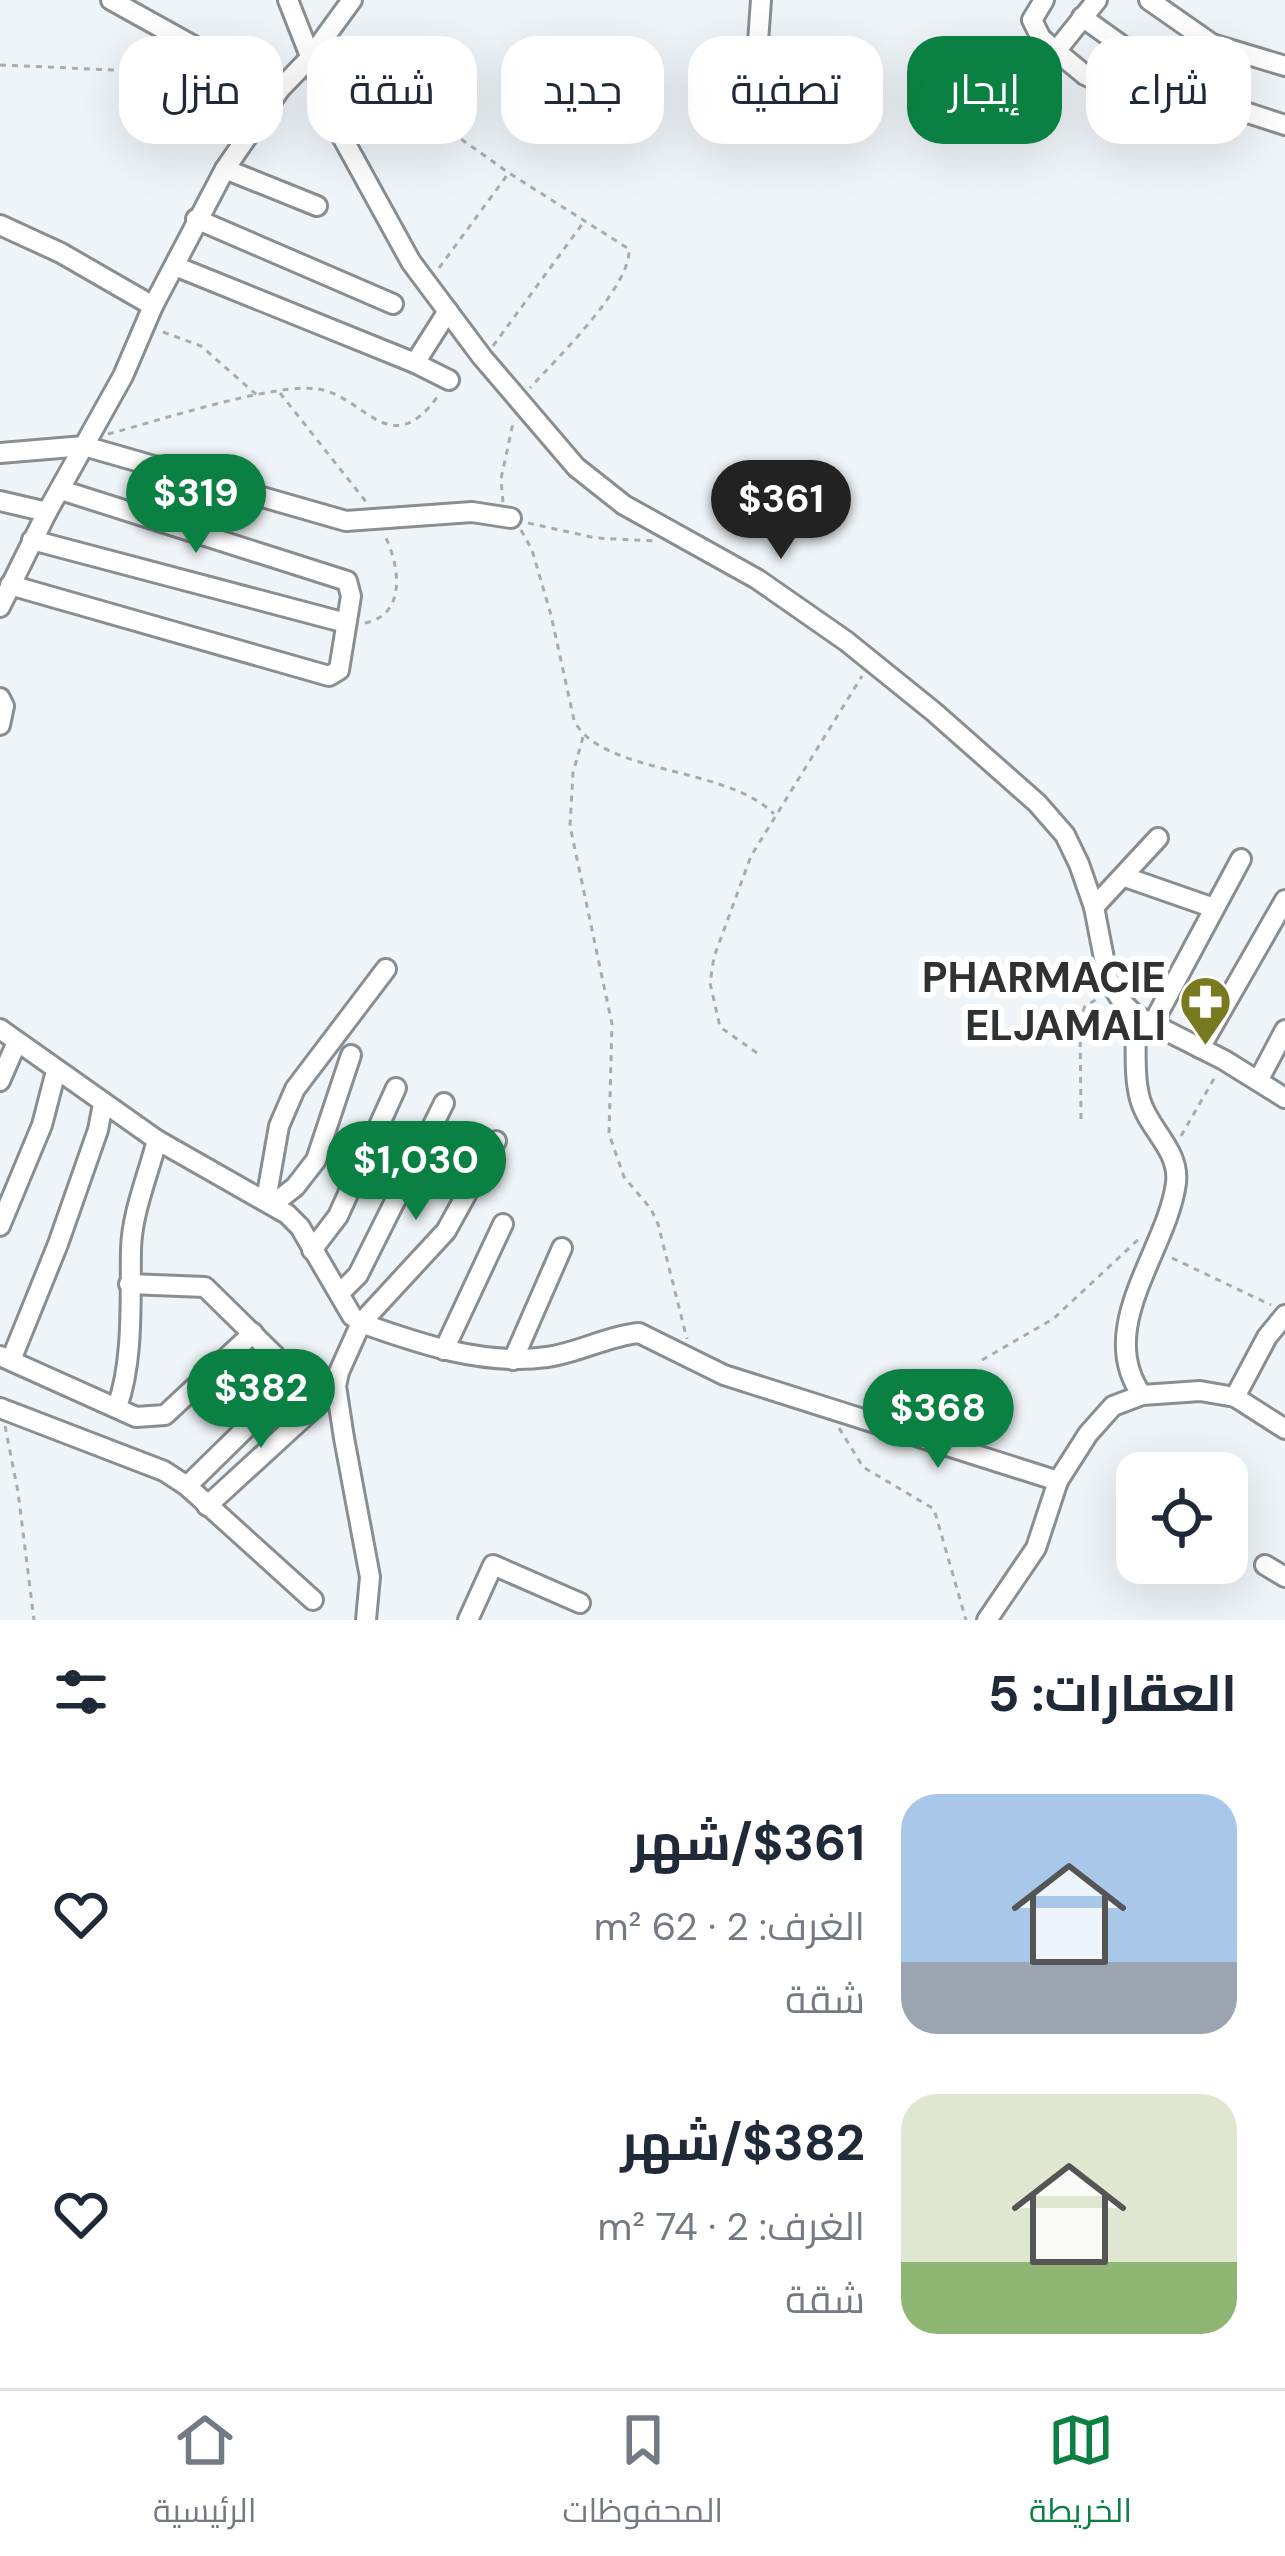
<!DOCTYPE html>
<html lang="ar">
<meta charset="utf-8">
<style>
body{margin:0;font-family:"DM Sans",Cairo,sans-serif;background:#f2f2f3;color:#1f2937;direction:rtl;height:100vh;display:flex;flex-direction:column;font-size:45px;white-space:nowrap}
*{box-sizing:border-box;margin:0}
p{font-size:39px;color:#747a83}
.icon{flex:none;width:66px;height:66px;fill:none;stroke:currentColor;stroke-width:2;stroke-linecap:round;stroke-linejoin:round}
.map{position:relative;height:1620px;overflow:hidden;direction:ltr}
.sheet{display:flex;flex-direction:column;background:#fff;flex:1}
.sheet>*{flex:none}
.top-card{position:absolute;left:36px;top:36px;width:1215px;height:108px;direction:rtl;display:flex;gap:24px}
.buttons{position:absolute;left:1116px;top:1452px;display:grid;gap:24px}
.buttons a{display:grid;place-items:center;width:132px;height:132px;border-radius:24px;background:#fff;box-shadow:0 12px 48px #0002;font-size:60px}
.price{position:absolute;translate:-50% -102px;padding:0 27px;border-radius:42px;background:#0b8043;color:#fff;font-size:39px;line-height:78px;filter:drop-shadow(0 3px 6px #0008)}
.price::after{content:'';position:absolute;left:50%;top:72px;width:36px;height:27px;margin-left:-18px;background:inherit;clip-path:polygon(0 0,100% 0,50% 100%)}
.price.selected{background:#222;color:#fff}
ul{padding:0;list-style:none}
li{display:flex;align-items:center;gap:36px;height:300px;padding:0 48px}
li span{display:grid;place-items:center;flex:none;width:336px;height:240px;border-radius:36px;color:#555}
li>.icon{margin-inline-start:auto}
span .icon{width:144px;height:144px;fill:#fffc;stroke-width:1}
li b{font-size:51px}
h2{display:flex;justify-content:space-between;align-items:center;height:144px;padding:0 48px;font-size:51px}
.chip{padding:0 42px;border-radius:36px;background:#fff;box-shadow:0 12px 48px #0002;font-size:42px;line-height:108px}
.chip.selected{background:#0b8043;color:#fff}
.menu{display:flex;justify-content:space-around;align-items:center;height:168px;border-top:3px solid #e0e1e3;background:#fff;font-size:33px;color:#747a83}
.menu a{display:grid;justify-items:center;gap:6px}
.menu .selected{color:#0b8043}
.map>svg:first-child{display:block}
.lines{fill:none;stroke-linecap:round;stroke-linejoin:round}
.minor-casing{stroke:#898e91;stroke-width:24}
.path{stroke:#a8acaf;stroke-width:3;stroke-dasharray:6 6;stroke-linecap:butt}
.minor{stroke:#fff;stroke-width:18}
.labels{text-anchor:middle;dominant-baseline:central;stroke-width:12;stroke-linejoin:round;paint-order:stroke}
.poi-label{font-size:42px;font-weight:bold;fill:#2f3133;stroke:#fff;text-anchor:end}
</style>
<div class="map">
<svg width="1285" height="1620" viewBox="0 0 1285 1620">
<rect width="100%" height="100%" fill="#eff4f8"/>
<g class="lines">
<defs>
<g id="minor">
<path d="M111 0 228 65 280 89"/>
<path d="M288 0 341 135 411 262 482 357 576 467 624 505 757 579 846 641 934 712 1037 803 1065 835 1079 864 1094 907 1108 979 1123 1003 1135 1015 1224 1060 1285 1098"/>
<path d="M1044 0 1032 20 1041 38 1056 51"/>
<path d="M1097 0 1056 51 1085 75 1123 93 1155 99 1196 96 1285 125"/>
<path d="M1149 0 1212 44 1285 66"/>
<path d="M1082 17 1124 47"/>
<path d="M757 56 761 0"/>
<path d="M225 169 317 206"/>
<path d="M196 219 393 304"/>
<path d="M0 225 61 253 153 306"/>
<path d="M175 266 415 363"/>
<path d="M448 311 415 363 449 380"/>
<path d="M0 453 84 446 346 521 472 512 511 518"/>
<path d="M0 501 47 512"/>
<path d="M32 540 346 623"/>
<path d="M10 585 329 676 339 670 351 596 347 581 61 490"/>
<path d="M0 607 47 512 123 376 153 306 225 169 280 89 309 59 352 0"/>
<path d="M0 698 4 706 0 725"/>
<path d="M1125 877 1214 908"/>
<path d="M1094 907 1158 838"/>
<path d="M1135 1015C1137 1042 1133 1073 1140 1099 1148 1129 1180 1150 1176 1183 1167 1251 1094 1328 1142 1395"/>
<path d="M1153 1023 1241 859"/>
<path d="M0 1029 157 1140 287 1214 300 1227 352 1316 361 1323C420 1344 484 1366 547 1357 578 1353 607 1336 639 1333L724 1375 1058 1481"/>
<path d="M1200 1048 1285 900"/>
<path d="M0 1081 17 1042"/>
<path d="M1258 1081 1285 1030"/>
<path d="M266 1200 279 1126 295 1089 386 969"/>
<path d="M273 1204 295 1187 316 1160 351 1055"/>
<path d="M0 1226 42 1125 56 1071"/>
<path d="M312 1250 338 1216 396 1088"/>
<path d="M129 1284 205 1287 321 1401"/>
<path d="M340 1293 358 1275 444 1103"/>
<path d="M444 1350 503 1224"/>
<path d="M0 1356 136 1417 165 1415 253 1333"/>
<path d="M11 1360 58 1244 98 1130 103 1104"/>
<path d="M513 1360 562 1248"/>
<path d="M1235 1397 1267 1337 1285 1315"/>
<path d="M117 1407C134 1360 130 1298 131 1249 132 1212 148 1176 157 1140"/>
<path d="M0 1408 164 1471 187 1486 313 1600"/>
<path d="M187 1486 297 1378"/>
<path d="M207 1506 327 1396"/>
<path d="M1265 1565 1285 1577"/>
<path d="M366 1620 370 1577 344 1438 336 1386 339 1372 361 1323 446 1231 496 1141"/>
<path d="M468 1620 493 1565 580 1603"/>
<path d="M987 1620 1036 1548 1058 1481 1088 1434 1113 1406 1142 1395 1200 1391 1235 1397 1285 1429"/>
</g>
</defs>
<use href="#minor" class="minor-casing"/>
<g class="path">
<path d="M334 49 509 173 629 249C631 287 556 359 530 388"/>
<path d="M0 65 115 70 190 65"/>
<path d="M439 268 508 174"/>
<path d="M163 332 201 346 258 396"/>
<path d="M493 346 583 223"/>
<path d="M280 393 367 503"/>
<path d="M108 434C155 422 275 382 318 389 365 396 390 463 438 396"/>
<path d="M503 502 501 479 513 423"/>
<path d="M528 523 596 538 655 541"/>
<path d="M521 530 532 550 551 615 574 720C599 774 727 766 774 814"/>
<path d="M365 623C406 615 400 568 386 538"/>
<path d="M583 737 573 773 570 826 612 1024 609 1134 624 1177 651 1209 658 1224 687 1339"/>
<path d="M757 1053 720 1027 710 983 714 957 751 856 862 676"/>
<path d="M1081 1119 1080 1019 1085 1006 1099 998"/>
<path d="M1181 1136 1215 1077"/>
<path d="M1172 1258 1271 1305"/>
<path d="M982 1360 1053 1319 1141 1237"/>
<path d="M5 1426 18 1492 34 1620"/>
<path d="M839 1428 863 1467 934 1509 966 1620"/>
</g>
<use href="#minor" class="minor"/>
</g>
<defs>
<symbol id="pharmacy-pin" viewBox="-11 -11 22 30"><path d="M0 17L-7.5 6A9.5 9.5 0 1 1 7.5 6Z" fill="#797920" stroke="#fff"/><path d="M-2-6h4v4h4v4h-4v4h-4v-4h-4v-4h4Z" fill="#fff"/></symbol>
</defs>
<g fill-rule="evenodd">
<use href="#pharmacy-pin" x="1176" y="972" width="59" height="81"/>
</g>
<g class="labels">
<g class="poi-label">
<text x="1166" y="977">PHARMACIE<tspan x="1166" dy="48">ELJAMALI</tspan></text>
</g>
</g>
</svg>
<div class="buttons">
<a><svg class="icon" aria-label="locate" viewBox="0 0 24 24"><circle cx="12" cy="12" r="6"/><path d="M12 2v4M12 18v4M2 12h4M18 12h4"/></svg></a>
</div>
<b class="price" style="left:196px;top:556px">$319</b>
<b class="price selected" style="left:781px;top:562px">$361</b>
<b class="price" style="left:416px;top:1223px">$1,030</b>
<b class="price" style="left:261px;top:1451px">$382</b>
<b class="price" style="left:938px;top:1471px">$368</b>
<div class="top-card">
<a class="chip">شراء</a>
<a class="chip selected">إيجار</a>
<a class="chip">تصفية</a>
<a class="chip">جديد</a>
<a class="chip">شقة</a>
<a class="chip">منزل</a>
</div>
</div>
<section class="sheet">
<h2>العقارات: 5<svg class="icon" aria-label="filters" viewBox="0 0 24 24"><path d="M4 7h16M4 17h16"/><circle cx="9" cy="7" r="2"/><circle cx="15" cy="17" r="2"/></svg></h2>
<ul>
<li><span style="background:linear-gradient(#a9c7e8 70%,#9aa5b1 0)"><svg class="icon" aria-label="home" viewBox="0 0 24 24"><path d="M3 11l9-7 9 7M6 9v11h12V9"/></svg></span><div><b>$361/شهر</b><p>الغرف: 2 · 62 m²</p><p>شقة</p></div><svg class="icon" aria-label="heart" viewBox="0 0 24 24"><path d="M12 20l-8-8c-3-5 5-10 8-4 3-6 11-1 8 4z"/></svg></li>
<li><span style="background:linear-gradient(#dfe7d0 70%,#8fb573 0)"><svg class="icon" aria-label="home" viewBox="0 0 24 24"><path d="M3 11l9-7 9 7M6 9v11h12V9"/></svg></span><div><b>$382/شهر</b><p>الغرف: 2 · 74 m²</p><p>شقة</p></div><svg class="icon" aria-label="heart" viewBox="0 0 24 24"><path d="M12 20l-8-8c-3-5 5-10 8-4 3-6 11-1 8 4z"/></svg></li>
</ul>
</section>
<nav class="menu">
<a class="selected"><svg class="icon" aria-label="map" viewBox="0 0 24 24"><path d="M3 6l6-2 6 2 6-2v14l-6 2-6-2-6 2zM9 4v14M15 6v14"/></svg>الخريطة</a>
<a><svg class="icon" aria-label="saved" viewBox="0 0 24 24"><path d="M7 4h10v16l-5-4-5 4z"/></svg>المحفوظات</a>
<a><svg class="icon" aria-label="home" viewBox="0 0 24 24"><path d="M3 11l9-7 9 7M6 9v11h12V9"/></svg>الرئيسية</a>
</nav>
